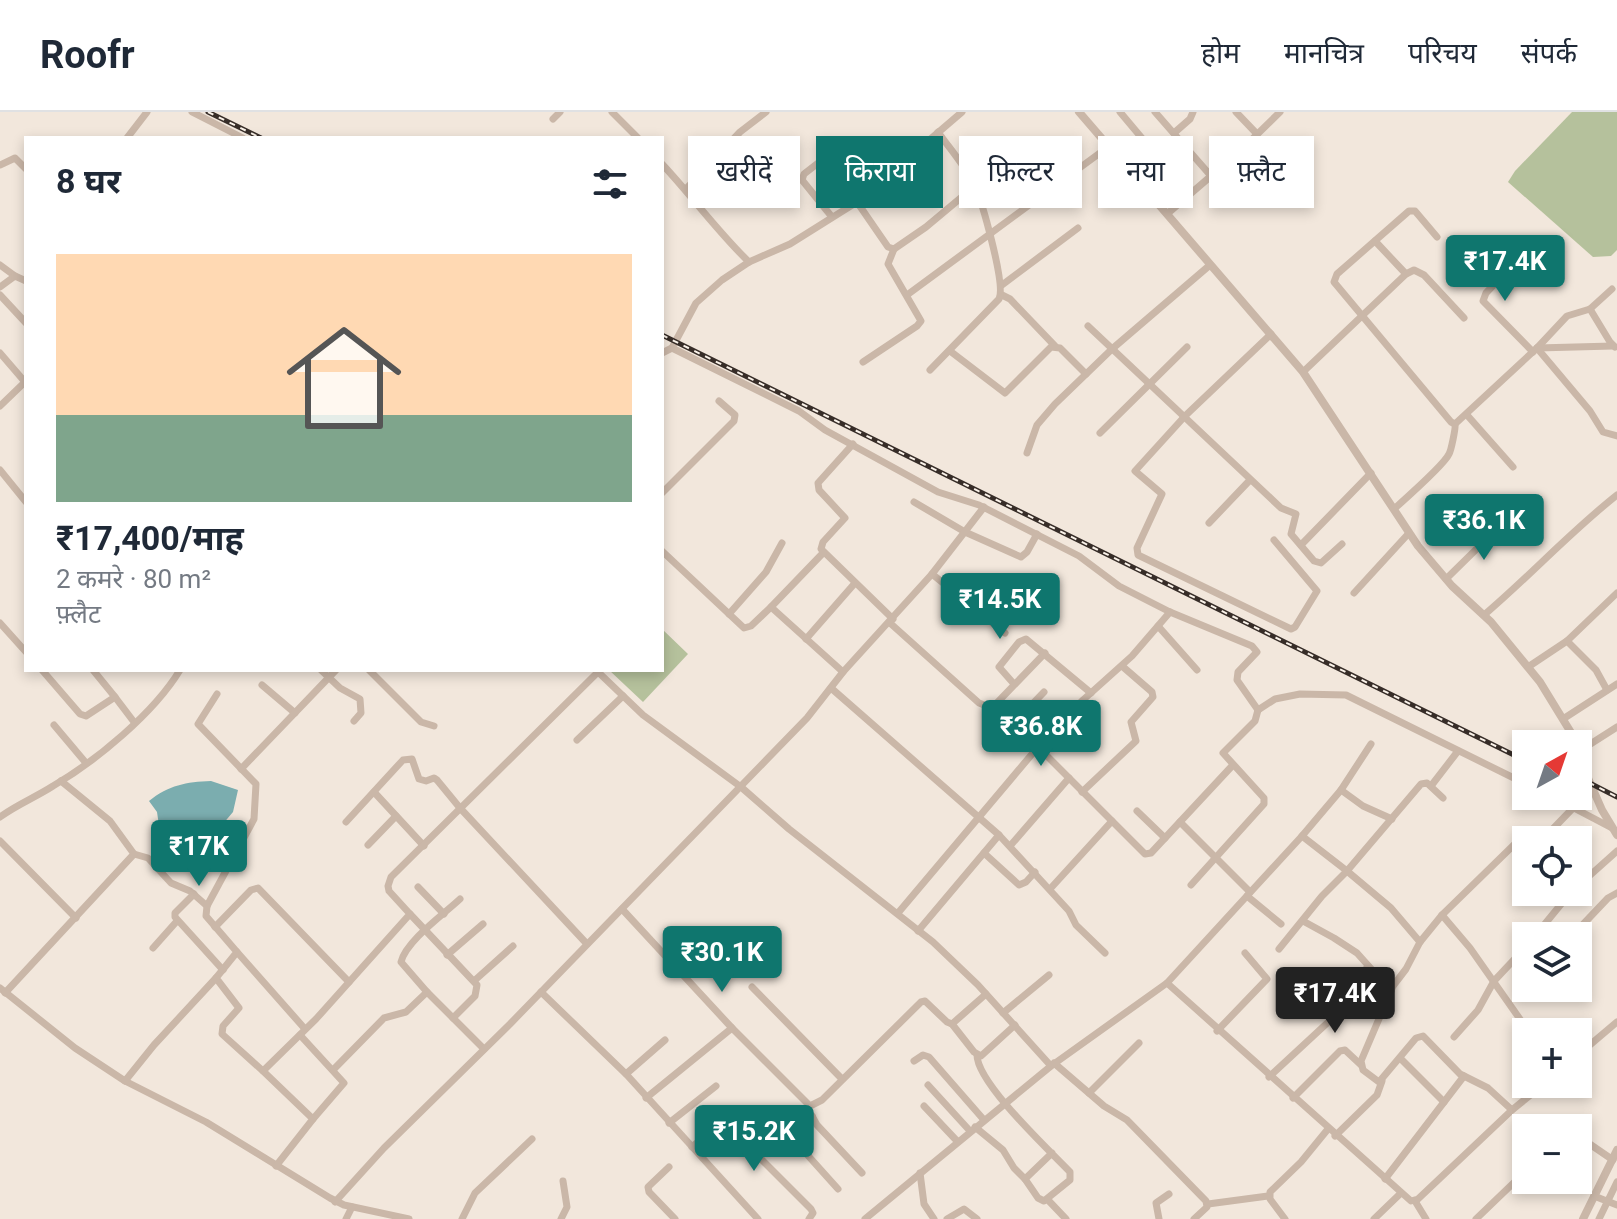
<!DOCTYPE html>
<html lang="hi">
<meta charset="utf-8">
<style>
body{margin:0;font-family:Roboto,"Noto Sans Devanagari",sans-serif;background:#f2f2f3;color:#1f2937;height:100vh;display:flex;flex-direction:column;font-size:30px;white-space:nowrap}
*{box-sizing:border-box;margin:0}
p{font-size:26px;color:#747a83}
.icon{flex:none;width:44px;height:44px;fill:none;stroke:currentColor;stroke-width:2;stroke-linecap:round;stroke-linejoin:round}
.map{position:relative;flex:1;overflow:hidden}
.details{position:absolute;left:24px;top:24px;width:640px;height:536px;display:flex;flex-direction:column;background:#fff;border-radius:0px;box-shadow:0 4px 12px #0003}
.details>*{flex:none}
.guide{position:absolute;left:688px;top:24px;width:760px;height:72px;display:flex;gap:16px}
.needle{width:52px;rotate:40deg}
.controls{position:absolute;left:1512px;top:618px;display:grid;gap:16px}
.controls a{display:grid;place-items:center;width:80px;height:80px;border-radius:0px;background:#fff;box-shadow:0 4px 12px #0003;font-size:40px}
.price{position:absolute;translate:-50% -68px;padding:0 18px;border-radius:8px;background:#0f766e;color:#fff;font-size:26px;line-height:52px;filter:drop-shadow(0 2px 4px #0008)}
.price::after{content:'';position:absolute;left:50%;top:48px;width:24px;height:18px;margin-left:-12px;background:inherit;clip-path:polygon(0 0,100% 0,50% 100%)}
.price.selected{background:#222;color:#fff}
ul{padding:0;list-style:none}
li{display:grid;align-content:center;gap:16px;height:424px;padding:0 32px}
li+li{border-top:2px solid #e0e1e3}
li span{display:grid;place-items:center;height:248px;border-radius:0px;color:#555}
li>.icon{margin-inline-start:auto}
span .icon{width:144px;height:144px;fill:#fffc;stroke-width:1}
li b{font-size:34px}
h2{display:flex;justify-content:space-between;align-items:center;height:96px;padding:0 32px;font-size:34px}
.chip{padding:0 28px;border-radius:0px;background:#fff;box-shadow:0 4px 12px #0003;font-size:28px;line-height:72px}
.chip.selected{background:#0f766e;color:#fff}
header{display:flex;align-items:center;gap:48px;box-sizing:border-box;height:112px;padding:0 40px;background:#fff;border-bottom:2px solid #e0e1e3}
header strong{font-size:38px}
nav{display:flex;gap:44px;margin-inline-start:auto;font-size:28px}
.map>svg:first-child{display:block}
.green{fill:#b5c19c}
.water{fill:#7badaf}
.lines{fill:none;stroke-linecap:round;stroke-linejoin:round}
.minor{stroke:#cab7a8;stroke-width:7}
.tertiary{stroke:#cab7a8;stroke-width:8}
.rail-casing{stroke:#372d28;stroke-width:5}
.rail{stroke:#faf2e9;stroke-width:2;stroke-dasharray:6;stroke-linecap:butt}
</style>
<header>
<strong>Roofr</strong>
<nav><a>होम</a><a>मानचित्र</a><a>परिचय</a><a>संपर्क</a></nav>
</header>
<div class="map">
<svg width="1617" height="1107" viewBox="0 0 1617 1107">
<rect width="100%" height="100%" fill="#f2e7dc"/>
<g class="green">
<path d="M1572 0H1617V138L1611 144 1593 145 1508 70 1515 59Z"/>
<path d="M662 517 688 542 643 590 609 558H662Z"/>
</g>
<path class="water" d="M211 669 238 678 233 700 199 740 182 737 161 727 157 700 149 689C169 673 186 670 211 669Z"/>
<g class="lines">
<g class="minor">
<path d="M192 0 243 26"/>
<path d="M612 0 638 26"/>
<path d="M1120 0 1146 31 1153 56 1181 90"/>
<path d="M1155 0 1211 64"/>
<path d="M1236 0 1257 22"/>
<path d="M553 7 560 0"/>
<path d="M1174 21 1190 7 1193 0"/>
<path d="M127 26 147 0"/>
<path d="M662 52C692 84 717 119 749 150"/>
<path d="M0 53 15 46 26 57"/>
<path d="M686 77 740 20 766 0"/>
<path d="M857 90 888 135 894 137 926 115 975 74"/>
<path d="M1167 102 1240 39 1280 0"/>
<path d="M832 105 802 68 804 62 840 34"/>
<path d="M1437 125 1415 99H1409L1337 162 1334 170 1451 310 1455 312 1537 236 1567 204 1590 197 1612 177"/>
<path d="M1375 129 1406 162"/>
<path d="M1523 142 1486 181 1483 189 1533 240"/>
<path d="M0 153 15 164"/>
<path d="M1002 173 1078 116"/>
<path d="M0 175 15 164 26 169"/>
<path d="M0 183 26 211"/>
<path d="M907 183 1108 35"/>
<path d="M1002 183 1010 187 1055 234"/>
<path d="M1590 197 1610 230 1615 235"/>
<path d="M1088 214 1281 396 1296 402 1291 422 1314 449 1321 451 1342 432"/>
<path d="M1271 222 1185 304 1135 359 1162 382 1137 436 1138 443 1291 517 1295 515 1317 479 1274 428"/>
<path d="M672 236 799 299 825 318 938 380 979 393 1079 444 1119 474 1170 500 1252 534 1257 540 1238 560 1237 568 1258 598 1275 587 1300 582 1346 583 1526 672"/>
<path d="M1537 236 1590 299 1603 320 1617 324"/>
<path d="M1537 236 1613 234"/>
<path d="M950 239 1005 281 1051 235 1060 236 1086 262"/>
<path d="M0 241 25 270"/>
<path d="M662 241 672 236 696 191 722 168 749 150 790 132 857 90 962 0"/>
<path d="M863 250 917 214 921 209 888 152 894 137"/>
<path d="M930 258 999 187C1006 173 982 89 974 72 965 54 950 37 938 20"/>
<path d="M1303 260 1406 162 1414 158 1424 163 1464 206"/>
<path d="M0 294 26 269"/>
<path d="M1467 303 1513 355"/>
<path d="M1100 321 1187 235"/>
<path d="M853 332 818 371 819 378 845 406 823 430 821 437 893 507"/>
<path d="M1027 341 1037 313 1055 292 1112 237 1210 153"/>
<path d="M0 358 26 390"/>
<path d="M662 381 734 309 735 303 719 289"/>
<path d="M914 390 965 420 1021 445 1027 440 1037 422"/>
<path d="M1394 397C1405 387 1444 353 1449 342 1451 339 1456 315 1455 312"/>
<path d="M1209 411 1250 368"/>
<path d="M1301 433 1371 361"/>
<path d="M662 439 744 516 751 514 771 495 843 560"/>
<path d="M932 462 1005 521"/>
<path d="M1446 467 1502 412"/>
<path d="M1354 481 1409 421"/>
<path d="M771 495 823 441"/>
<path d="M729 502 766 460 782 431"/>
<path d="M1484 503C1530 464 1570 420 1617 383"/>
<path d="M0 511 26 540"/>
<path d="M890 511 979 591 1000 599 1014 611 1145 742 1151 741 1232 654"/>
<path d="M1158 514 1197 558"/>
<path d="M806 527 855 471"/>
<path d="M1567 529 1596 558 1607 578"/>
<path d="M1528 555 1567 529 1617 481"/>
<path d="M42 558 80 602 86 604 115 585 134 610"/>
<path d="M93 558 115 585"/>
<path d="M321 558 340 576 360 587 361 601 354 609"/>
<path d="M369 558 421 610 434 614"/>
<path d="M596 558 643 603 741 675 789 717 933 830 978 873 1051 954"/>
<path d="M1014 572 999 555 1019 530 1026 527 1091 581"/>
<path d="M262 573 295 601"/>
<path d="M831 576 999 723 1069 799 1076 813 1105 841"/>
<path d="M217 582 198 612 256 672 254 707 207 794 206 804 237 840 216 866 239 896 223 914 222 922 263 959"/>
<path d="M992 596 1045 541"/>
<path d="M1563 607 1617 572"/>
<path d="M1014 611 1044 580"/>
<path d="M54 613 86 651"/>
<path d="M577 628 623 584"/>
<path d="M1581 638 1617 615"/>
<path d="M241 657 336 558"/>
<path d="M1431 674 1458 639"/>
<path d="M1341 678 1371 632"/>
<path d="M374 680 424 734"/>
<path d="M1082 680 1136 629 1131 610 1153 585 1152 580 1122 554"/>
<path d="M1551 684 1612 716"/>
<path d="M1137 699 1165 726"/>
<path d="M0 705C16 693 36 685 53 674 96 649 154 601 180 558"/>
<path d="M346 710 403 648 412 647 419 667 426 669 434 666 437 668 460 696 587 832"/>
<path d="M1180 710 1250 780"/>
<path d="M0 729 76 806"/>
<path d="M368 733 396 704"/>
<path d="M1010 734 1069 666"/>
<path d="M984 741 1019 773 1026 770 1035 760"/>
<path d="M134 742 148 746 171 771 190 779 207 794"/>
<path d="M1191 773 1264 692V686L1223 641 1255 609 1258 598"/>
<path d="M1578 774 1617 739"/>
<path d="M418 775 444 802"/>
<path d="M1050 777 1112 709"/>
<path d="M194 782 175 801V805L223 858"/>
<path d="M1247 784 1281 812"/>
<path d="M460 787C444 802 406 829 401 850L427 880 484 937"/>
<path d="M622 797 732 916 810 994 822 988 921 890 925 889 947 910 952 912 986 882"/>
<path d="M898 801 1038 635 1083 588 1132 544 1170 500"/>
<path d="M410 802 477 873 475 884 453 906"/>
<path d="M1442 803 1470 836 1529 920"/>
<path d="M1303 809 1334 826 1357 841 1391 879"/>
<path d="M215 815 251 778 258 776 349 870"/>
<path d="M918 819 999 723"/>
<path d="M1535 824 1571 780"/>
<path d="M1572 824 1608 786 1617 781"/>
<path d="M1420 830 1391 796 1347 759 1421 672 1427 671 1443 686"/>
<path d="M153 836 177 809"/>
<path d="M1279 837 1322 784 1347 759 1302 724 1341 678 1363 694 1392 707"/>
<path d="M237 840 305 917"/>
<path d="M447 843 483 812"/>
<path d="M474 869 513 834"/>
<path d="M1167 871 1302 724"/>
<path d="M752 875 842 967"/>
<path d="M0 876 75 936 125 969 206 1010 330 1086 344 1093 409 1107"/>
<path d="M541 880 626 962 758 1107"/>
<path d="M5 881 134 742 110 709 61 669"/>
<path d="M1003 901 1049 863"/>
<path d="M952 912 974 940 981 944 1015 913"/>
<path d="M1217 919 1267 867 1245 841"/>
<path d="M300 923 344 971 313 1007"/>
<path d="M1454 925 1478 898 1494 869 1526 835"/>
<path d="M977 943C977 971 1049 1038 1070 1060V1068L1044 1089 1038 1086 1025 1067 1052 1041"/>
<path d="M1578 943 1617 910"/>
<path d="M1400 946 1444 990"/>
<path d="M914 949 923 943 929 945 984 1008"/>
<path d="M1054 951 1104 994 1127 1008 1206 1089 1207 1095 1194 1107"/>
<path d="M334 957 384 906 406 900 427 880"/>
<path d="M626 962 665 928"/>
<path d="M1269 965 1337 902 1368 854"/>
<path d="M125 969 154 933 216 866"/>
<path d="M928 973 970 1019"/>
<path d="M1089 981 1139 931"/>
<path d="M646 986 732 916"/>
<path d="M1293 986 1340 939 1345 938 1361 953"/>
<path d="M924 994 957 1029"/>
<path d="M1512 998 1488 976 1460 962 1423 924 1416 926 1379 970 1363 958 1361 949 1393 874 1406 857 1420 830 1442 803 1526 721 1533 720 1541 725H1545L1574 695"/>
<path d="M812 1004 794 1028 838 1077"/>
<path d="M812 1004 817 1013 862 1061"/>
<path d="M723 1009 811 1097 813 1101 809 1107"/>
<path d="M669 1011 716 974"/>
<path d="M975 1015 1003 1038 1014 1056 1025 1067"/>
<path d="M1560 1016H1566"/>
<path d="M1335 1024 1377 983 1382 969"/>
<path d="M1578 1024 1613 1048"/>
<path d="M692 1035 735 999 741 1001 759 1016 771 1010"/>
<path d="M276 1054 313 1007 263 959 316 907 410 802 389 779 388 774 391 765 598 560"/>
<path d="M669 1055 648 1075 649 1080 675 1107"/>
<path d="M920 1061 924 1092 934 1107"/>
<path d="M1385 1067 1464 964"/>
<path d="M1594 1084 1617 1093"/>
<path d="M1048 1088 1066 1107"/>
<path d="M1415 1089 1426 1107"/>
<path d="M335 1090 384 1036 510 912 807 606 843 560 932 462 984 395"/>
<path d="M1208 1092 1268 1084"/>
<path d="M346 1107 352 1095"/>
<path d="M462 1107 475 1081 532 1027"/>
<path d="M561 1107 567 1095 563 1069"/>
<path d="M865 1107 1051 954 1167 871 1411 1089 1418 1087 1512 998 1544 972"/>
<path d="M947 1107 964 1097 977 1107"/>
<path d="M1159 1107 1156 1091 1169 1082"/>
<path d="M1285 1107 1270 1087V1080L1301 1050 1328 1017"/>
<path d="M1374 1107 1401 1081"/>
<path d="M1476 1107 1526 1059"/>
<path d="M1599 1107 1617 1070"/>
</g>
<g class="tertiary">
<path d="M1079 0 1303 260 1418 434 1452 474 1491 510 1540 570 1578 632"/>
<path d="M1578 633 1584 657 1602 698 1617 723"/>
<path d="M1583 1107 1617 1038"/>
</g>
<defs>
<g id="rail">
<path d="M208 0 261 26"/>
<path d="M662 223 1526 649"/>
<path d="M1578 665 1617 685"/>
</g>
</defs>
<use href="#rail" class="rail-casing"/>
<use href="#rail" class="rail"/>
</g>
</svg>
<div class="controls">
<a><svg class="needle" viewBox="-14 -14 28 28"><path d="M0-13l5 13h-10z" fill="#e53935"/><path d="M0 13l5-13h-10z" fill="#747a83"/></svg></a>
<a><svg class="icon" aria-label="locate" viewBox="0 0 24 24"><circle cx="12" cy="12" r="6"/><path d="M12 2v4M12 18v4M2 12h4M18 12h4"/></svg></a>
<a><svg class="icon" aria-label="layers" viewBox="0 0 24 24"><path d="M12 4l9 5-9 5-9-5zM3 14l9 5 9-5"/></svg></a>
<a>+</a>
<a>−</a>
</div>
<b class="price" style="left:1505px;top:191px">₹17.4K</b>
<b class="price" style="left:1484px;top:450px">₹36.1K</b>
<b class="price" style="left:1000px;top:529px">₹14.5K</b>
<b class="price" style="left:1041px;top:656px">₹36.8K</b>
<b class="price" style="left:199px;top:776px">₹17K</b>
<b class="price" style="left:722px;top:882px">₹30.1K</b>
<b class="price selected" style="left:1335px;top:923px">₹17.4K</b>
<b class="price" style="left:754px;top:1061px">₹15.2K</b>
<div class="guide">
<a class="chip">खरीदें</a>
<a class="chip selected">किराया</a>
<a class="chip">फ़िल्टर</a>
<a class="chip">नया</a>
<a class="chip">फ़्लैट</a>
</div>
<section class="details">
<h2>8 घर<svg class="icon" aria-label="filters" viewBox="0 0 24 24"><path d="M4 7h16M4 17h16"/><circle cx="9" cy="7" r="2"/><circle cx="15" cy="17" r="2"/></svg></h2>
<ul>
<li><span style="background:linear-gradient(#ffd9b3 65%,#7fa58c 0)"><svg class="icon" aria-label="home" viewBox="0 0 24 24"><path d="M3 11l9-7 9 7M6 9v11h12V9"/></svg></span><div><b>₹17,400/माह</b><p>2 कमरे · 80 m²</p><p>फ़्लैट</p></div></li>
</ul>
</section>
</div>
